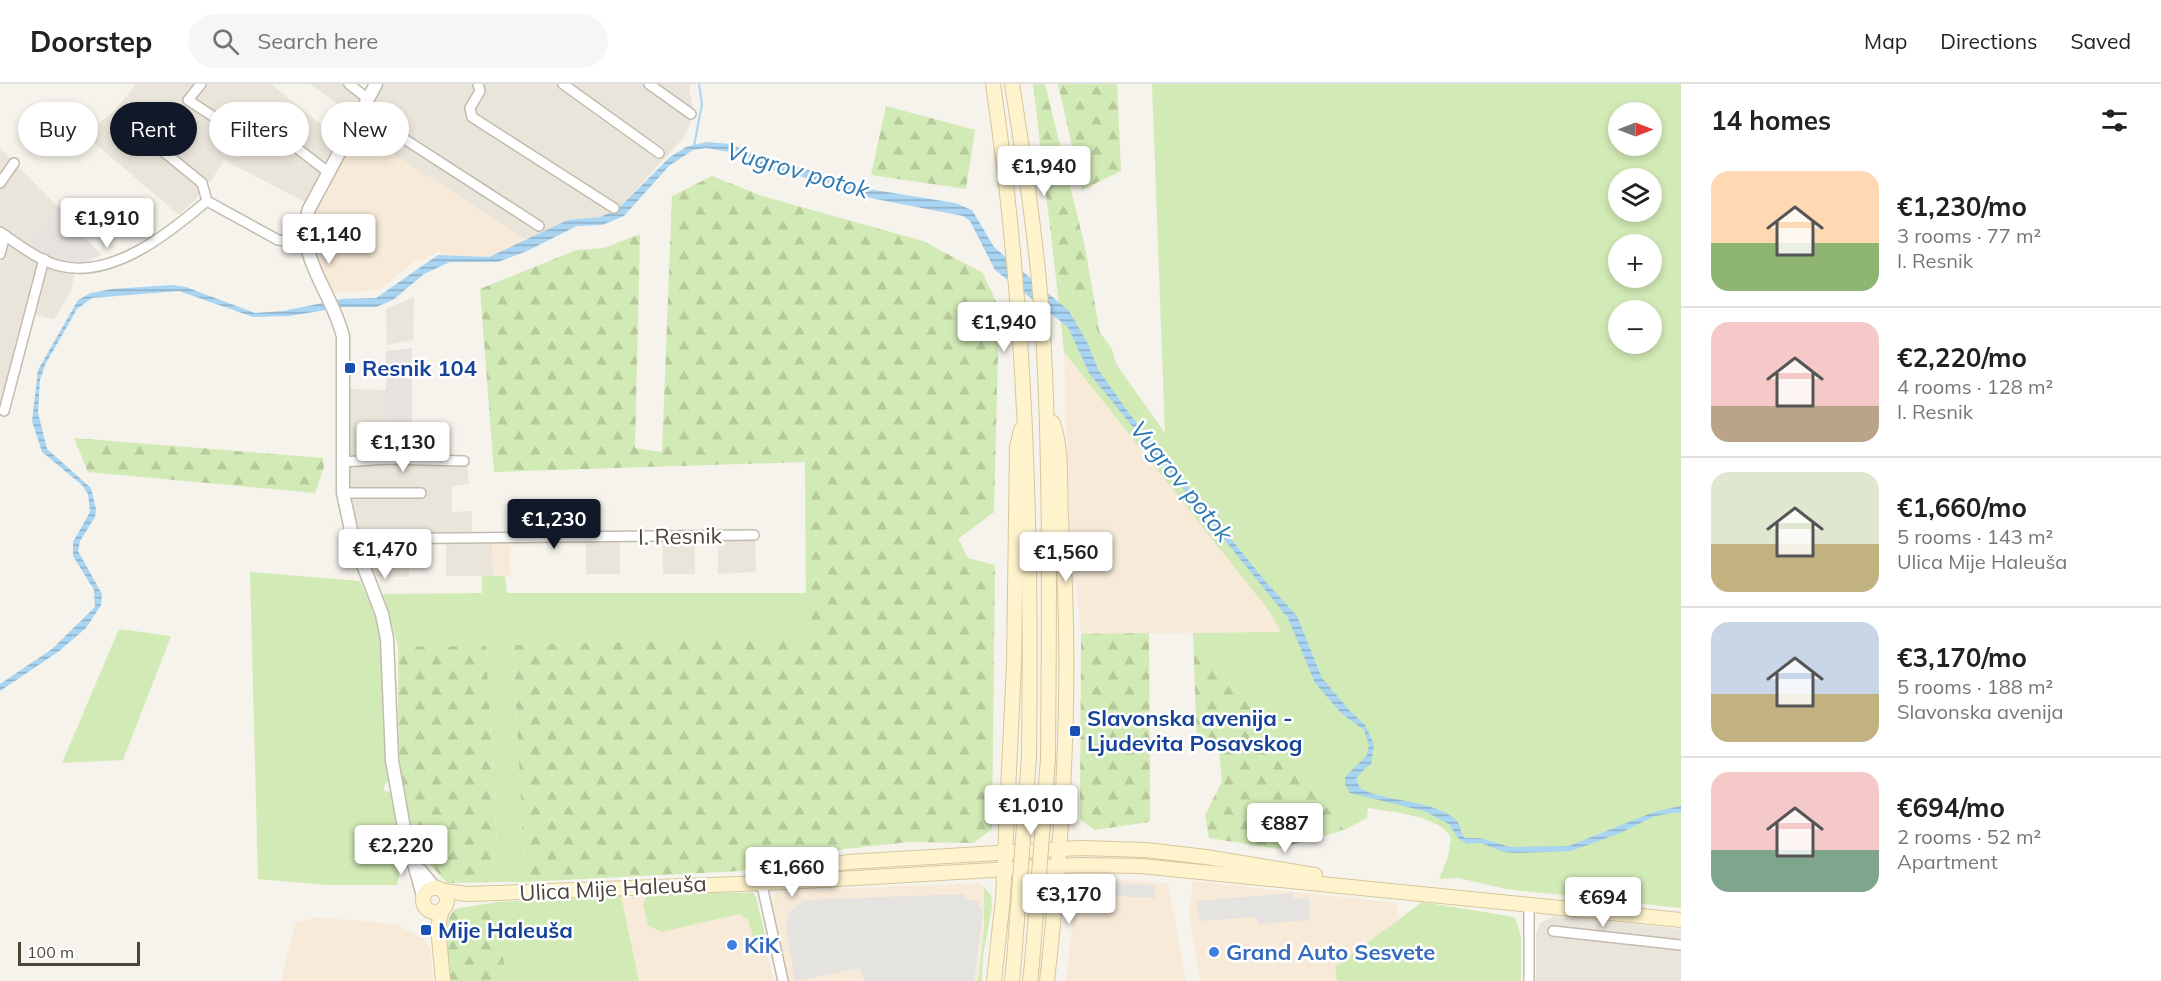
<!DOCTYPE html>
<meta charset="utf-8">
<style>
body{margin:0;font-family:Mulish,sans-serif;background:#f6f6f6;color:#222;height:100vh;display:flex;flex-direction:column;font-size:22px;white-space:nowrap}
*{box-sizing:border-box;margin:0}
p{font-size:20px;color:#767676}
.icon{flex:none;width:33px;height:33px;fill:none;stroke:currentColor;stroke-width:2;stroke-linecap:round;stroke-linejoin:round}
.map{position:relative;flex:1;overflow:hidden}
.drawer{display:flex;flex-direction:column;background:#fff;width:480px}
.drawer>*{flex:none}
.guide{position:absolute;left:18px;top:18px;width:570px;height:54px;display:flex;gap:12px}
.needle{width:39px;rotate:90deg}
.controls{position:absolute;left:1608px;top:18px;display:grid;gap:12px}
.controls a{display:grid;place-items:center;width:54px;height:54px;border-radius:50%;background:#fff;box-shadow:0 3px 9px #0003;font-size:30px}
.scale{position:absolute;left:18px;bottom:15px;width:122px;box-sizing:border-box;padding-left:6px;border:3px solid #4b4439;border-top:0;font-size:16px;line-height:21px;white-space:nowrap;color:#4b4439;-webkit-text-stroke:4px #fff;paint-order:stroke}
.price{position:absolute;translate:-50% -51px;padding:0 14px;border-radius:6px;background:#fff;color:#222;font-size:20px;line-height:39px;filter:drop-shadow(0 2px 3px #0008)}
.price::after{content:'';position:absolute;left:50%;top:36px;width:18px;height:14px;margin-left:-9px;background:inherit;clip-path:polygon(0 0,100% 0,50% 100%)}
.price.current{background:#111827;color:#fff}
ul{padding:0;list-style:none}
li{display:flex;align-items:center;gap:18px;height:150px;padding:0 30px}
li+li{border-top:2px solid #e0e0e0}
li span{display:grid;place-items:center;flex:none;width:168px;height:120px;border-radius:18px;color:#555}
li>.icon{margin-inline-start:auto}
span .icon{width:72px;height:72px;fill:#fffc;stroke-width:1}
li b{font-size:26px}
h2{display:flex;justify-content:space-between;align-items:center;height:72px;padding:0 30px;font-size:26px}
.pill{padding:0 21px;border-radius:27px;background:#fff;box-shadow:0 3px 9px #0003;font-size:21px;line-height:54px}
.pill.current{background:#111827;color:#fff}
header{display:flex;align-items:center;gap:36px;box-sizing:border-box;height:84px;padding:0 30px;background:#fff;border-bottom:2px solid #e0e0e0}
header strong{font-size:28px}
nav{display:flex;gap:33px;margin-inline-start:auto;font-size:21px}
.search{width:420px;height:54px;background:#f6f6f6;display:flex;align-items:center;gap:15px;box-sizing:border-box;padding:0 21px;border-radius:33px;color:#767676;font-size:22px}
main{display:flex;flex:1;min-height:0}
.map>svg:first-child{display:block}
.residential{fill:#eae5da}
.commercial{fill:#f7ead8}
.industrial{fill:#e6e2dd}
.green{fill:#d2eab5;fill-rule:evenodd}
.forest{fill:url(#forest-firs)}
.parking{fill:#e5e3e0}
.water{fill:url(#water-rules)}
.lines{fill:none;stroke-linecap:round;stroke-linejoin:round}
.stream{stroke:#a9d4f2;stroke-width:2}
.minor-casing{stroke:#c2bbae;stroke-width:12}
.tertiary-casing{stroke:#c2bbae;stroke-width:15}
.secondary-casing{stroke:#d6c79b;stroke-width:16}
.minor{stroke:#fff;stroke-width:9}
.tertiary{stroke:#fff;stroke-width:12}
.secondary{stroke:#fff3cd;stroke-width:14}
.secondary-bridge-casing{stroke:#d6c79b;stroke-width:16;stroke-linecap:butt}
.secondary-bridge{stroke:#fff3cd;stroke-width:14}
.transit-dot{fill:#1a4fb4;stroke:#fff;stroke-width:2}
.shop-dot{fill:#3f7fe0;stroke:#fff;stroke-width:2}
.labels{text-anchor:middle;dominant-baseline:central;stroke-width:5;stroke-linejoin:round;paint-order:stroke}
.transit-label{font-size:22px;font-weight:bold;fill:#164399;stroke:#fff;text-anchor:start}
.street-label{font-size:22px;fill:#4b4439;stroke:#fff}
.shop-label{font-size:22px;font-weight:bold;fill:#366cbe;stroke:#fff;text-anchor:start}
.water-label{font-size:24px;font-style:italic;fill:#2e7ab2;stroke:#fff}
</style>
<header>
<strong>Doorstep</strong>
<div class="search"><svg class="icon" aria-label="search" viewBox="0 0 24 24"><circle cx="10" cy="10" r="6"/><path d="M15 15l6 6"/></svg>Search here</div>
<nav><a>Map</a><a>Directions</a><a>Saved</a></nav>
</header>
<main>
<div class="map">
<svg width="1681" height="897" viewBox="0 0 1681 897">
<defs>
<pattern id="forest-firs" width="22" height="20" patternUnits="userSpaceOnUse" patternTransform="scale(1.5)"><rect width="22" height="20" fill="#d2eab5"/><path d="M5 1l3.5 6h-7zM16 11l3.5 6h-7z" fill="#b6ca9c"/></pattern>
<pattern id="water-rules" width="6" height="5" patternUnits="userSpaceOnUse" patternTransform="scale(1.5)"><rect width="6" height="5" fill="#a9d4f2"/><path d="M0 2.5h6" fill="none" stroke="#8caec5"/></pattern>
</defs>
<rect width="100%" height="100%" fill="#f6f3ec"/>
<g class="residential">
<path d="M136 0H271L340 56 307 119 224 76 211 97 200 102 198 113 179 131 85 51 115 26Z"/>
<path d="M310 0H350L363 11 353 31Z"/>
<path d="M375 0H691L689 4 694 29 685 52 624 119 608 133 527 156 354 45Z"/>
<path d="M0 64 58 123 24 166 75 188 71 207 54 235 27 229 0 324V179L7 149 0 144Z"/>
<path d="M414 213 413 256 387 261 386 225Z"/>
<path d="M347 305 386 306 387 379H467L469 400 452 402V428L472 427V457L492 456 493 492H446V450L409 451V493L371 492 347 413Z"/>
<path d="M718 453 755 454 756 488 718 490Z"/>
<rect x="663" y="454" width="32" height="36"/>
<rect x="586" y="455" width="34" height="35"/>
<path d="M1554 832 1681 845V897H1536V851L1540 839Z"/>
</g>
<g class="commercial">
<path d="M354 45 527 156 489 173 441 171 440 166 421 178 418 175 378 206 332 209 309 165 311 132Z"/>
<path d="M1064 268 1269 527 1281 548 1081 550 1069 425Z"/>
<path d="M492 456H509L510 492H493Z"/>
<path d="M1098 794 1168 799 1186 897H1066L1077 798Z"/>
<path d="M1193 797 1397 819V838L1335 882 1337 897H1200L1189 830Z"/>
<path d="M978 799 984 803 985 820 978 897H789L771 821 773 813 778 807Z"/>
<path d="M752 811 774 897H639L621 812Z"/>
<path d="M315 833 395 840 426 856 431 868 433 897H281L295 840Z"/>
</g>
<g class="industrial">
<path d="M58 123 101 171 85 178H61L28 161Z"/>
<path d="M412 264V373H386V267Z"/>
</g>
<g class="green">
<path d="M1152 0H1681V824L1506 805 1459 794 1439 795 1448 773 1451 754C1440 731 1391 728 1368 724L1367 734 1344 746 1193 549 1281 548 1269 527 1064 268 1056 194 1072 210 1112 265 1116 280 1165 349ZM1618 28H1652V62H1618ZM1618 94H1652V128H1618ZM1618 160H1652V194H1618ZM1618 226H1652V260H1618Z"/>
<path d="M250 488 360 497 379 541 382 581 383 648 388 698 384 701V707L390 708 403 771 397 801H330L258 795Z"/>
<path d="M482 492H505L507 509H806V555L513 561 525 798H499L486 563H398L383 510 482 509Z"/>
<path d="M119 545 171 552 123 676 62 679Z"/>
<path d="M984 803 991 811 992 823 983 872 982 897H978L984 843Z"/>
<path d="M708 808 753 809 756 813 767 858 763 861 755 859 748 836 739 830 661 848 648 841 643 821 648 810Z"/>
<path d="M621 812 639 897H506L497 818Z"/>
<path d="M1422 818 1515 833 1521 853V897H1337L1335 883Z"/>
</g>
<g class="forest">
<path d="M1033 0H1045L1085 163 1100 250 1072 210 1056 194Z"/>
<path d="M1058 0H1117L1121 87 1082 106Z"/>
<path d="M886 22 975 46 966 105 871 91Z"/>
<path d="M712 92 762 112 923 157 983 189 999 224 994 428 958 455 968 474 995 481 992 745 973 759 909 758 844 765 740 787 525 798 513 561 806 554 805 378 494 388 480 205 576 166 604 164 640 150 635 364 662 368 672 112Z"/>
<path d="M74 354 323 374 324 383 315 409 88 388Z"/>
<path d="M1149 549 1150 738 1094 746 1080 735 1081 550Z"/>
<path d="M1193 549 1344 746 1278 765 1209 754 1205 731 1222 697 1218 656 1197 664Z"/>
<path d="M486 562 499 798 447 799C438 788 424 776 419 763 393 701 399 628 398 563Z"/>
<path d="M497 818 506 897H450C447 872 438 845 455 825Z"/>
</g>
<g class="parking">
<path d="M1092 798 1156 801 1155 814 1091 811Z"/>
<path d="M1293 809 1294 815 1309 813 1310 836 1260 840 1254 833 1199 837 1197 817Z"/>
<path d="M964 810 966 815 977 817 983 828 974 897H864L860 884 795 897 786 841 788 830 804 816Z"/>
</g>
<path class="water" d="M706 58 730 60 767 76 809 86 844 101 955 119 972 126 994 163 1069 227 1087 258 1099 287 1131 332 1265 497 1297 532 1322 594 1350 627 1365 641 1374 660 1371 681 1365 684 1356 695 1360 704C1382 718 1435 715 1457 737 1461 742 1460 749 1465 754H1480L1510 763 1569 762 1654 728 1681 722V728L1655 732 1620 749 1571 767 1516 769 1504 768 1481 759 1467 760 1458 754 1449 740 1424 727 1350 709 1345 700V693L1367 671 1369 661 1364 646 1342 630 1315 599 1288 534 1089 289 1068 243 995 186 970 137 963 132 845 109 812 95 777 87 730 68 706 64 693 66 669 82 624 132 602 141 577 142 527 167 498 178H450L424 190 393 216 376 223H344L289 232 253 233 179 207 92 214 77 225 45 281 40 296 38 329 47 365 91 404 96 425 95 433 80 457 78 467 102 510 101 521 86 544 58 568 0 607V600L52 565 95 523 94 506 73 472V458L90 428 88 410 82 401 42 368 32 337 38 286 78 216 91 209 112 205 172 201 186 203 255 229 283 227 342 215 376 214 438 171 489 173 568 136 600 133 617 126 670 73 686 63Z"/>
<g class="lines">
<path class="stream" d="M694 62 702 20 699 0"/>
<defs>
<g id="minor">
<path d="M201 0 188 16 234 46"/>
<path d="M349 0 368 15"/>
<path d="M478 0 480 7 470 24 472 33 614 124"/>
<path d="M563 0 659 69"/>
<path d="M649 0 691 30"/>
<path d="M361 27 539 142"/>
<path d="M121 33 202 99 207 117 278 156 305 159"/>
<path d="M272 45 328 88"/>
<path d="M0 99 14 79"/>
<path d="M0 148C18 160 39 177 60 182 113 195 169 149 207 117"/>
<path d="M0 170 5 151"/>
<path d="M4 327 44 175"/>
<path d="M342 378 387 375 464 377"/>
<path d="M343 409H421"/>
<path d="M353 455 754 451"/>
<path d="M758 797 763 806 783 897"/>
<path d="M1553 847 1681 861"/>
<path d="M1529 897V820"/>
</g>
<g id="tertiary">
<path d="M376 0 309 125C294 173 333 208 343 253V409L353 455 382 530 387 555 392 676 404 744 423 812"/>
<path d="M420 786 434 803"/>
</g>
<g id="secondary">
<path d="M993 0C1026 223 1032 448 1029 673"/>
<path d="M1012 0C1025 82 1038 165 1043 248 1051 390 1049 532 1048 675"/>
<path d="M771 793 848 778 1080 764 1146 766 1206 773 1315 791"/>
<circle cx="435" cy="816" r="12"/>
<path d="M444 807 468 810 788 798 1079 781 1141 782 1681 836"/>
<path d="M442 826 438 843 443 897"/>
<path d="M994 897 1003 814 1014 580 1017 363 1021 346"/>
<path d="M1012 897 1014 877"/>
<path d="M1030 897 1032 880"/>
<path d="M1047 897C1064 745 1073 586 1061 434 1059 402 1063 369 1053 339"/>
</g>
</defs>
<use href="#minor" class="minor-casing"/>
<use href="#tertiary" class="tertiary-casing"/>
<use href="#secondary" class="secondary-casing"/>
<use href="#minor" class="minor"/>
<use href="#tertiary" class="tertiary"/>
<use href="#secondary" class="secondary"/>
<defs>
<g id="secondary-bridge">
<path d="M1014 877 1029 673"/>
<path d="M1032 880 1048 675"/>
</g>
</defs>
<use href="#secondary-bridge" class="secondary-bridge-casing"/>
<use href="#secondary-bridge" class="secondary-bridge"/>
</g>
<g class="transit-dot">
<rect x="344" y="278" width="12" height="12" rx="3"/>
<rect x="1069" y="641" width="12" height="12" rx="3"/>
<rect x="420" y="840" width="12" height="12" rx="3"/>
</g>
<g class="shop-dot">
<circle cx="732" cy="861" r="6"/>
<circle cx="1214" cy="868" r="6"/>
</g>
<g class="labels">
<g class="transit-label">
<text x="362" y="284">Resnik 104</text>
<text x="1087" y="634">Slavonska avenija -<tspan x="1087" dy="25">Ljudevita Posavskog</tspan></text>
<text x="438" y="846">Mije Haleuša</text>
</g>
<g class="street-label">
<text transform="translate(680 452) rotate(-1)">I. Resnik</text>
<text transform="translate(613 804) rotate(-3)">Ulica Mije Haleuša</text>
</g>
<g class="shop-label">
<text x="744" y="861">KiK</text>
<text x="1226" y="868">Grand Auto Sesvete</text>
</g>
<g class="water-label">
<text transform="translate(798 86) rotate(16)">Vugrov potok</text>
<text transform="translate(1182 397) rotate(51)">Vugrov potok</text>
</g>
</g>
</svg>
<div class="controls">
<a><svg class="needle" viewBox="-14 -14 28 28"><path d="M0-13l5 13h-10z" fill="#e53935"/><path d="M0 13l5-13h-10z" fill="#767676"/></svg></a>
<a><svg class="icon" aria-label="layers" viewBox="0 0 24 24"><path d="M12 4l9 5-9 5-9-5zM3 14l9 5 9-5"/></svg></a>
<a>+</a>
<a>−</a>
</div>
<div class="scale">100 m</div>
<b class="price" style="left:1044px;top:113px">€1,940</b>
<b class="price" style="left:107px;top:165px">€1,910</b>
<b class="price" style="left:329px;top:181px">€1,140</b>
<b class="price" style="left:1004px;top:269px">€1,940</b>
<b class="price" style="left:403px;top:389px">€1,130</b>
<b class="price current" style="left:554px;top:466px">€1,230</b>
<b class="price" style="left:385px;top:496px">€1,470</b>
<b class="price" style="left:1066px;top:499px">€1,560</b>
<b class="price" style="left:1031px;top:752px">€1,010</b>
<b class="price" style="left:1285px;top:770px">€887</b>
<b class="price" style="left:401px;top:792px">€2,220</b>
<b class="price" style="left:792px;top:814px">€1,660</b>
<b class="price" style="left:1069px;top:841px">€3,170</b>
<b class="price" style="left:1603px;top:844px">€694</b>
<div class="guide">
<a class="pill">Buy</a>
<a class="pill current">Rent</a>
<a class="pill">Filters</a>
<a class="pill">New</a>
</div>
</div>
<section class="drawer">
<h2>14 homes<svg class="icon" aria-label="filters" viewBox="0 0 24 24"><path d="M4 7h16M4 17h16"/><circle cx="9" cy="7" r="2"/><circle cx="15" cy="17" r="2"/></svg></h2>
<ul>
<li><span style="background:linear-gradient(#ffd9b3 60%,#8fb573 0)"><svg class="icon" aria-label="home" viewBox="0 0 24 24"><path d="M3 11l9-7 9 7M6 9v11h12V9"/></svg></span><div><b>€1,230/mo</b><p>3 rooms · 77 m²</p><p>I. Resnik</p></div></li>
<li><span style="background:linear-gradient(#f6c9c9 70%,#b9a48a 0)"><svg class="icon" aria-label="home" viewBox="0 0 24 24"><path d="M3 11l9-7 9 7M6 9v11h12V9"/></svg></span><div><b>€2,220/mo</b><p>4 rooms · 128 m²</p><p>I. Resnik</p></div></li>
<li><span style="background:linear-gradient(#dfe7d0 60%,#c2b280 0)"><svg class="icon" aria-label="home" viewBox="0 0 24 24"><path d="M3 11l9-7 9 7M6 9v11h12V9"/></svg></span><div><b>€1,660/mo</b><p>5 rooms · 143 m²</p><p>Ulica Mije Haleuša</p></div></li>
<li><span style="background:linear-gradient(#c9d6e8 60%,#c2b280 0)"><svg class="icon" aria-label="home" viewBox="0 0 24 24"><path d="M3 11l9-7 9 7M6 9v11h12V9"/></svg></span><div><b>€3,170/mo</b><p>5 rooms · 188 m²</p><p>Slavonska avenija</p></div></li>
<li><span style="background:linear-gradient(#f6c9c9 65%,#7fa58c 0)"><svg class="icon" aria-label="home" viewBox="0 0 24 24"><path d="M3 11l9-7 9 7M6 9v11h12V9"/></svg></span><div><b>€694/mo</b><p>2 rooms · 52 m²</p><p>Apartment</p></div></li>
</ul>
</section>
</main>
